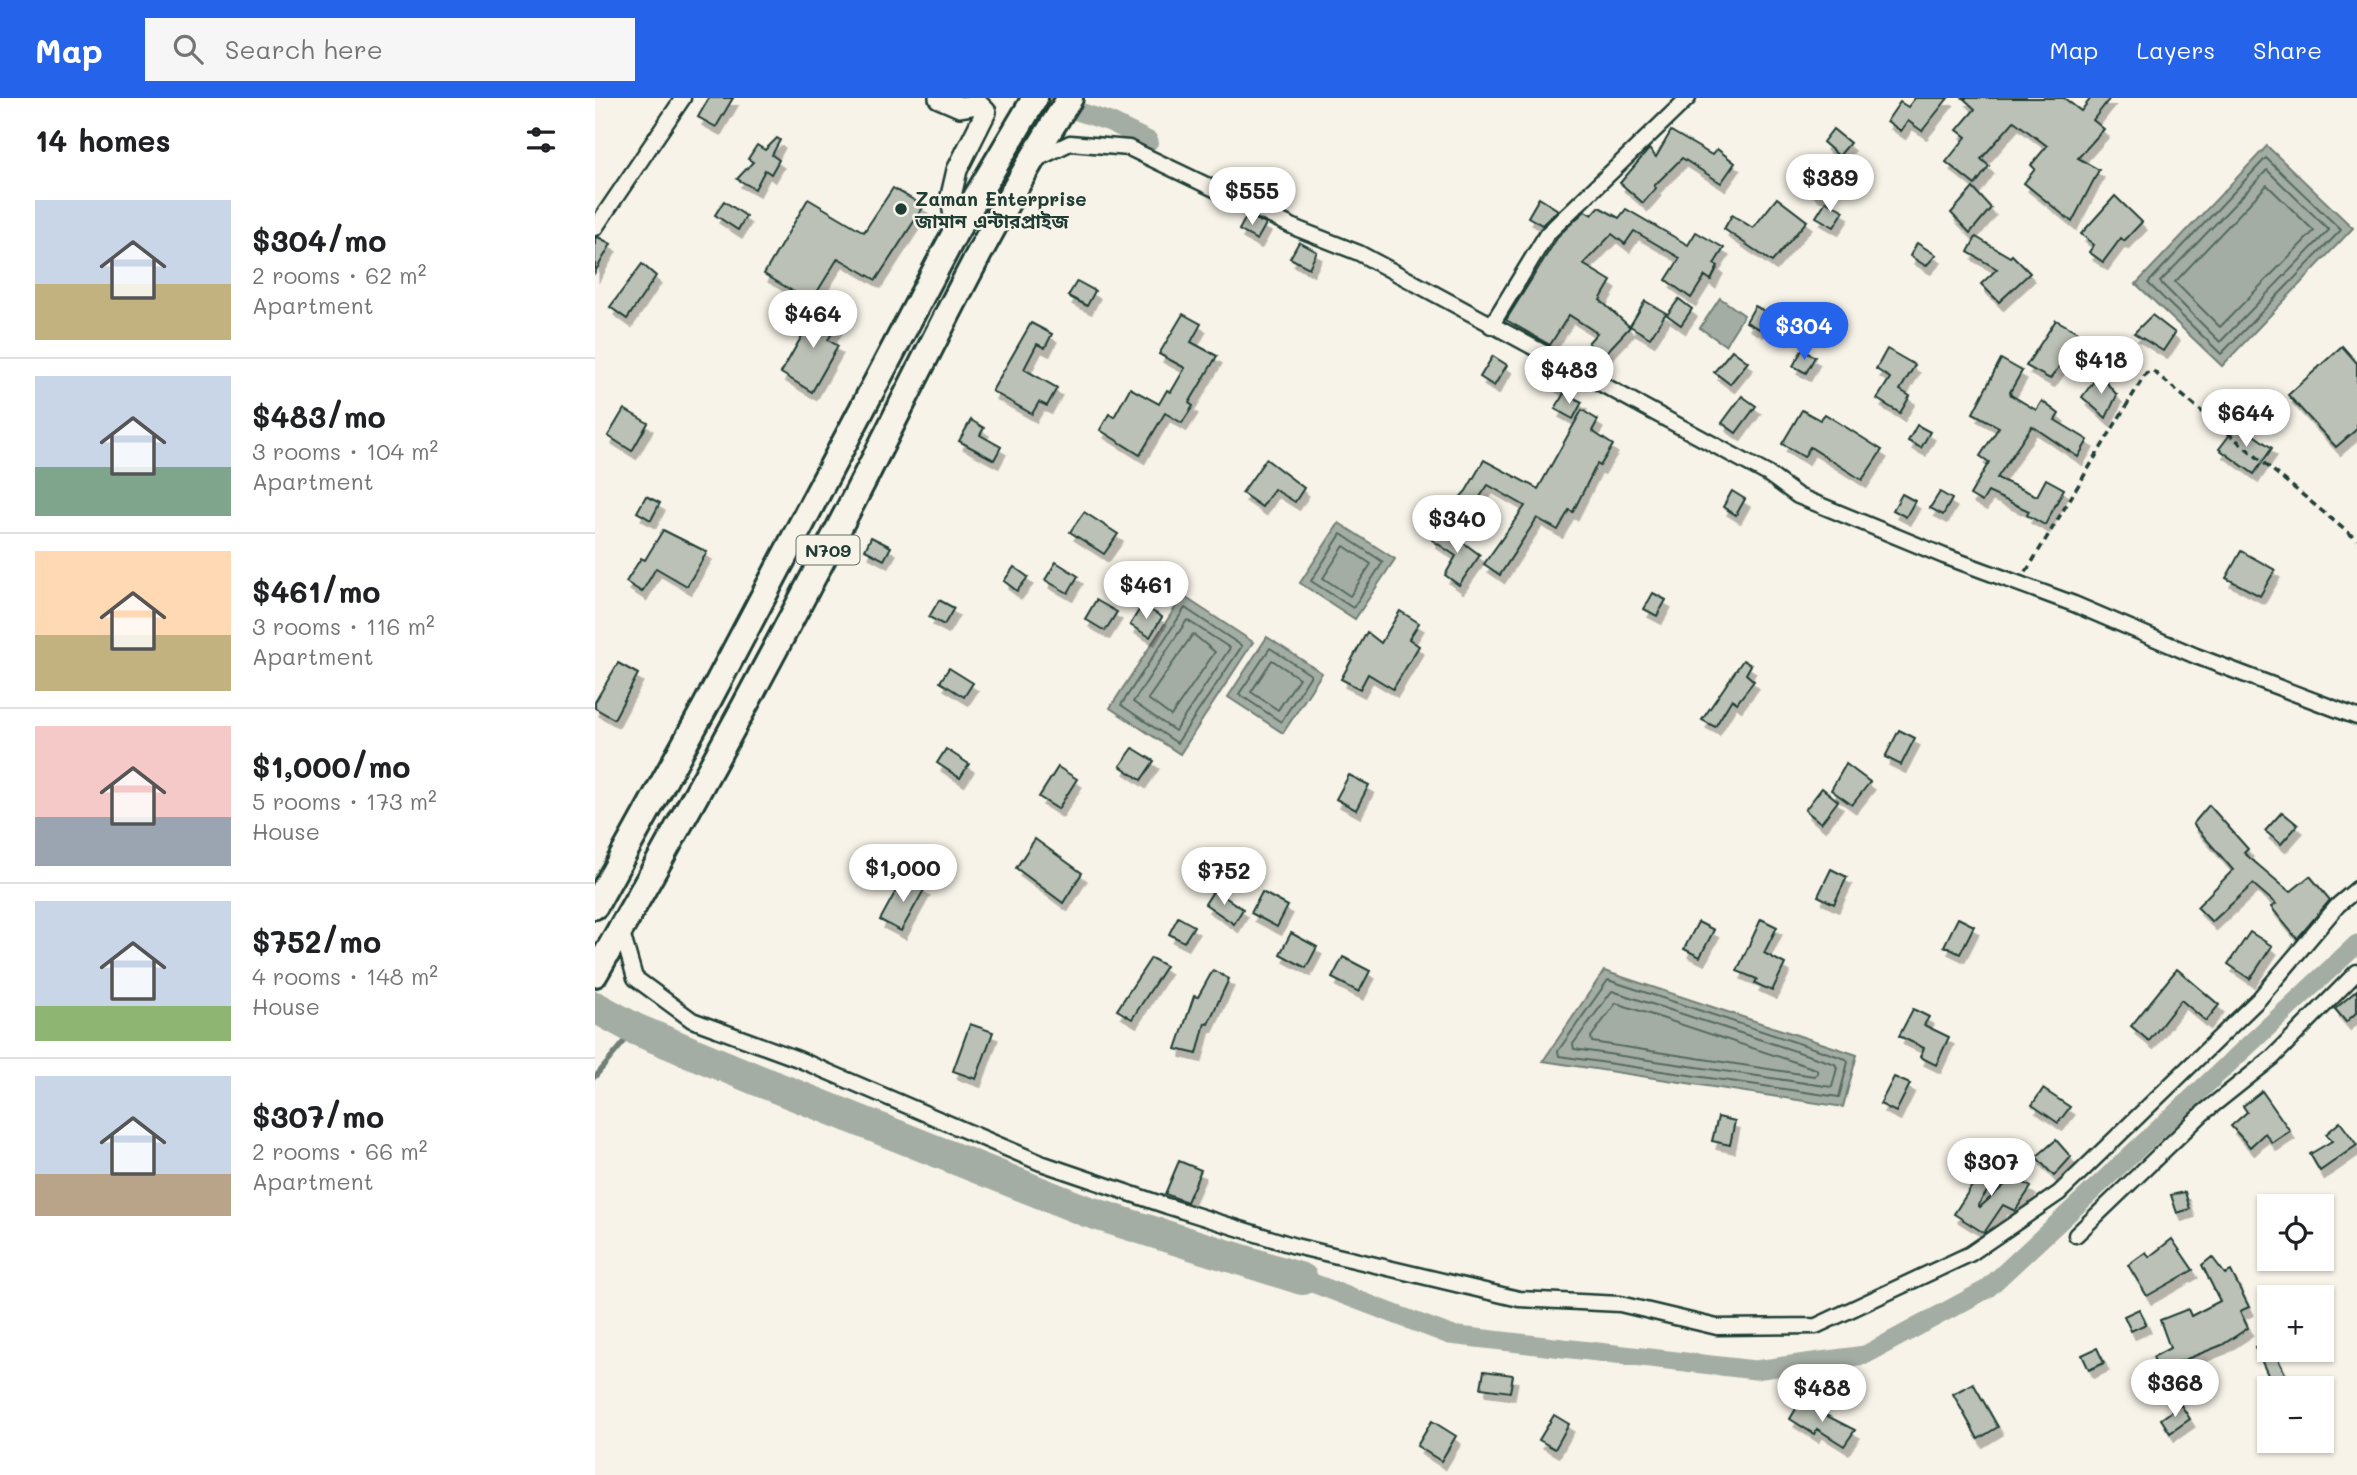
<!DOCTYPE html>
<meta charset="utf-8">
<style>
body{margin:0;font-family:Mali,"Noto Sans Bengali",sans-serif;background:#f6f6f6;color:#202124;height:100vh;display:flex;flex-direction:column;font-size:26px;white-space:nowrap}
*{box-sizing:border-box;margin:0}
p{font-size:23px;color:#757577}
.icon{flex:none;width:38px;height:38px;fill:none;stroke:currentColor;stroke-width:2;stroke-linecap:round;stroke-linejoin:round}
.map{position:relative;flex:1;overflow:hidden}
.side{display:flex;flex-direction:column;background:#fff;width:595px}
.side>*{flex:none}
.tools{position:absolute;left:1662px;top:1096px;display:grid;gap:14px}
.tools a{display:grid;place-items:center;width:77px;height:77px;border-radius:0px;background:#fff;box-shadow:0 2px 5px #0004;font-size:35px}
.price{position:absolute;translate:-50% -60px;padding:0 16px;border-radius:24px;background:#fff;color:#222;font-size:23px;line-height:46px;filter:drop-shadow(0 2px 4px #0008)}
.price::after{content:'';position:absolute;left:50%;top:42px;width:21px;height:16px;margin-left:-10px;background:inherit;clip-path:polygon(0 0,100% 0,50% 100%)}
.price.active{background:#2563eb;color:#fff}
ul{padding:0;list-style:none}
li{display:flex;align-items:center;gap:21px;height:175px;padding:0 35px}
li+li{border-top:2px solid #e0e0e0}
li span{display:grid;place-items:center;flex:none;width:196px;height:140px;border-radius:0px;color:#555}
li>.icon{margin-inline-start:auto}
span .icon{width:84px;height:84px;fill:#fffc;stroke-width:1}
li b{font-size:30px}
h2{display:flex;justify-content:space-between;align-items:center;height:84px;padding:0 35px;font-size:30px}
header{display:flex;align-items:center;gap:42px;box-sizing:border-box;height:98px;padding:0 35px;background:#2563eb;color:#fff}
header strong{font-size:33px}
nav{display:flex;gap:38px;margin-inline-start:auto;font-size:24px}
.search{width:490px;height:63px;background:#f6f6f6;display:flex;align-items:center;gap:18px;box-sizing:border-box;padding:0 24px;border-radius:0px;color:#757577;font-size:26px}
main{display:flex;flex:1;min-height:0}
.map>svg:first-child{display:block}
.water{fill:#a4ada3;stroke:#6f8077;stroke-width:2}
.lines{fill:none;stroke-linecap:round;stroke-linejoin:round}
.shore{stroke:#546a60;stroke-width:2}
.stream{stroke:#6f8077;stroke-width:5}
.canal{stroke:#a4ada3;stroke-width:19}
.river{stroke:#a4ada3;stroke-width:32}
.building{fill:#bbc1b6;stroke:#1f3d34;stroke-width:2;filter:url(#shadow)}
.minor-casing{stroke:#1f3d34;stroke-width:19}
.tertiary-casing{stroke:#1f3d34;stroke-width:24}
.trunk-casing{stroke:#1f3d34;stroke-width:30}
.path{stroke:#1f3d34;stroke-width:3.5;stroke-dasharray:7 5;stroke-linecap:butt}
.minor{stroke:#f7f3e8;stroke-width:14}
.tertiary{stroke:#f7f3e8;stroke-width:19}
.trunk{stroke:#f7f3e8;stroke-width:24}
.poi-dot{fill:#1f3d34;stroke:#f7f3e8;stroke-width:2.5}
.labels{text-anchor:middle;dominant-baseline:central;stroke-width:5;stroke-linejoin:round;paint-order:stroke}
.shield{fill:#f7f3e8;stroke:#60746a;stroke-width:2}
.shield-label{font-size:18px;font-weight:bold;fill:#1f3d34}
.poi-label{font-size:19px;font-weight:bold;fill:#1f3d34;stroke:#f7f3e8;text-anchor:start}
</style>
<header>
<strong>Map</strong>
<div class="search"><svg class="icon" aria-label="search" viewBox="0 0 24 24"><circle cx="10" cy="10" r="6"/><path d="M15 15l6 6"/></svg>Search here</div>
<nav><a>Map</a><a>Layers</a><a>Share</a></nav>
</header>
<main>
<section class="side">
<h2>14 homes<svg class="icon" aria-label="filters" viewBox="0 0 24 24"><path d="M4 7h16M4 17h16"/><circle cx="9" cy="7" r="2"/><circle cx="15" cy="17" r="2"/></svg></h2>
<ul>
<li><span style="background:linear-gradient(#c9d6e8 60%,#c2b280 0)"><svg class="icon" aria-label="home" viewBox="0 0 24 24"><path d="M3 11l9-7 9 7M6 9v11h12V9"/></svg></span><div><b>$304/mo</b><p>2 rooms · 62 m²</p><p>Apartment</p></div></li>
<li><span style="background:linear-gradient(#c9d6e8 65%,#7fa58c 0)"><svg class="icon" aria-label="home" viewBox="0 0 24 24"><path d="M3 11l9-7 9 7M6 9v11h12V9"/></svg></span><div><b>$483/mo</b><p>3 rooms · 104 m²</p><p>Apartment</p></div></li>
<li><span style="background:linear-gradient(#ffd9b3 60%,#c2b280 0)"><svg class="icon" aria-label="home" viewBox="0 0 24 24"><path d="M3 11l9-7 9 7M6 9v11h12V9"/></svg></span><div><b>$461/mo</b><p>3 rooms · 116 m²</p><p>Apartment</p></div></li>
<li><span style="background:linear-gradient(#f6c9c9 65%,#9aa5b1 0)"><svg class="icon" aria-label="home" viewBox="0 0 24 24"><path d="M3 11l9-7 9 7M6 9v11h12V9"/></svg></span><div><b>$1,000/mo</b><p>5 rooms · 173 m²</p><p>House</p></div></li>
<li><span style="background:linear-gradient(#c9d6e8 75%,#8fb573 0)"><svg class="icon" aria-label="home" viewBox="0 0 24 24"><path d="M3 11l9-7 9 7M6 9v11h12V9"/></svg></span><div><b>$752/mo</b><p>4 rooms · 148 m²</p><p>House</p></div></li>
<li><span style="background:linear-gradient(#c9d6e8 70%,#b9a48a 0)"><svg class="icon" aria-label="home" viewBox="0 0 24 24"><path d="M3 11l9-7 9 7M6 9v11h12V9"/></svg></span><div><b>$307/mo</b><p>2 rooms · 66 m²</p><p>Apartment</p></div></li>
</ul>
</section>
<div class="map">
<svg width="1762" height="1377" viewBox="0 0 1762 1377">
<defs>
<filter id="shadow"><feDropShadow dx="4.5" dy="8" stdDeviation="0" flood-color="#0004"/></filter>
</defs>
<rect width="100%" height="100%" fill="#f7f3e8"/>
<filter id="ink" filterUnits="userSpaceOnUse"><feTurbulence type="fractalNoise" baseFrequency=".0143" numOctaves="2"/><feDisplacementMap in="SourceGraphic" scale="14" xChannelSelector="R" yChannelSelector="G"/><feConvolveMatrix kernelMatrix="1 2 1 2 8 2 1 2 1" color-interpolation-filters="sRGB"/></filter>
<g filter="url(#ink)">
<g class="water">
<path d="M1672 48 1758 130 1627 268 1541 186Z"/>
<path d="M1125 200 1149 217 1130 247 1105 230Z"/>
<path d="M744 425 800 461 760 521 705 485Z"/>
<path d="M588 498 658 544 585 656 515 610Z"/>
<path d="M672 539 727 575 688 635 633 599Z"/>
<path d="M1009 873 1262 957 1248 1009 948 963Z"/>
</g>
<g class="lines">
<g class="shore">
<path d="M1671 60 1746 132 1626 256 1553 185Z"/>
<path d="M1672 72 1734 132 1625 244 1565 184Z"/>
<path d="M1672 87 1719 133 1625 229 1580 184Z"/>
<path d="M746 436 788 464 758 510 716 483Z"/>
<path d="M749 448 776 466 755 498 728 480Z"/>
<path d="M590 510 647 548 582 645 526 607Z"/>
<path d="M592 522 635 550 580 633 538 604Z"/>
<path d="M598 536 620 554 576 618 553 601Z"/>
<path d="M675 550 716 577 686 624 644 596Z"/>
<path d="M677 562 704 580 683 612 656 594Z"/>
<path d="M1013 882 1251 961 1253 964 1244 999 964 958 963 953Z"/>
<path d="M1017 893 1240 966 1242 970 1237 989 979 951 978 946Z"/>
<path d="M1021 905 1221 971 1223 975 1219 978 997 944 996 939Z"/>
</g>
<path class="stream" d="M0 979 40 931"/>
<g class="canal">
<path d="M443 0 515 24 554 43"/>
<path d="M707 1181 855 1237 1160 1272 1270 1257 1392 1191 1762 846"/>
</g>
<path class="river" d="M0 909 40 931 160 981 491 1113 707 1181"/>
</g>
<g class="building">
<path d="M114 0H138L121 29 103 19Z"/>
<path d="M1320 0H1353L1327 33 1313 23 1306 33 1292 23 1305 4 1313 9Z"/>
<path d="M1368 0H1469L1486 13 1496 0H1515L1498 22 1509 31 1483 60 1504 72 1477 124 1429 85 1440 71 1436 67 1452 48 1419 23 1386 61 1394 68 1380 87 1351 64 1371 39 1362 32 1380 11Z"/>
<path d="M1238 31 1255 45 1244 58 1228 44Z"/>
<path d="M1076 33 1117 57 1122 51 1140 65 1126 85 1087 60 1059 88 1061 90 1048 105 1025 85 1054 51 1061 59Z"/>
<path d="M182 40 185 42 177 57 184 62 176 76 170 72 160 91 142 81 158 64 153 61 162 47 170 52Z"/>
<path d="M1231 60 1245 69 1227 95H1221L1198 78 1207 67 1219 76Z"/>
<path d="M298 90 329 108 281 182 243 160 216 204 169 176 213 101 269 134Z"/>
<path d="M1378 90 1396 110 1375 135 1356 115Z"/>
<path d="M1520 98 1547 124 1529 143 1526 140 1508 164 1494 154 1499 147 1486 136Z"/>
<path d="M944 100 963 112 947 127 933 119Z"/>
<path d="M1182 100 1212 123 1177 164 1129 131 1137 117 1158 130Z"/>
<path d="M129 103 151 118 143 132 120 117Z"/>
<path d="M1231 103 1249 113 1239 129 1221 119Z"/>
<path d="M1004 109 1024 120 1031 111 1093 147 1101 134 1129 150 1119 166 1123 168 1116 182 1110 178 1096 200 1071 182 1085 160 1039 133 1030 146 1017 136 988 166 1016 183 1005 202 1035 229 1008 258 993 245 1002 235 974 217 955 247 911 222 964 137 990 113 997 117Z"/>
<path d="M652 117 671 126 662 142 644 132Z"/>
<path d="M3 139 16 146 0 174V140Z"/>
<path d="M1381 139 1415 159 1417 157 1435 175 1404 204 1386 186 1402 171 1373 154Z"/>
<path d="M704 144 722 154 714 170 695 160Z"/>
<path d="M1322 145 1341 157 1331 168 1315 158Z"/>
<path d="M47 166 61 178 32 221 15 209Z"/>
<path d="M482 183 500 193 492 208 473 198Z"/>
<path d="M1084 201 1097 211 1086 227 1072 217Z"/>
<path d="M1050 203 1071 215 1055 240 1035 228Z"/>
<path d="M225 206 247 219 233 242 243 248 217 294 186 275Z"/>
<path d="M1160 208 1173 215 1164 231 1151 224Z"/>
<path d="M1185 215 1197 223 1188 238 1176 231Z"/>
<path d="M588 216 606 226 596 244 622 258 594 305 598 308 587 325 570 315 545 357 505 332 514 316 519 319 535 290 564 306 572 292 576 294 590 270 564 256Z"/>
<path d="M1557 217 1580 235 1568 253 1539 235Z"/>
<path d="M1461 222 1488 237 1455 281 1431 268Z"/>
<path d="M436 225 457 236 450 250 442 246 429 271 462 290 452 308 444 304 437 316 397 293Z"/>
<path d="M1747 248 1762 265V331L1741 349 1693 297Z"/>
<path d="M1292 251 1320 267 1305 292 1315 298 1305 315 1282 301 1295 280 1281 271Z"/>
<path d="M1137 252 1153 264 1135 286 1119 274Z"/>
<path d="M1207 252 1220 259 1211 275 1198 268Z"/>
<path d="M898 258 912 267 899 288 885 279Z"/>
<path d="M1406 261 1427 273 1415 294 1416 297 1441 312 1447 303 1464 316 1460 322 1493 342 1483 359 1437 328 1402 380 1442 398 1451 381 1469 391 1450 427 1432 417 1434 413 1393 394 1387 404 1375 397 1394 364 1385 358 1404 329 1378 315Z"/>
<path d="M950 267 971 278 964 290 944 278Z"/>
<path d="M1504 276 1522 297 1511 320 1487 299Z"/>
<path d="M969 295 987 304 978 321 960 311Z"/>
<path d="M1147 298 1161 308 1141 335 1127 325Z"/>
<path d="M29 311 53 325 37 353 13 338Z"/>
<path d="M987 312 1003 322 997 333 1018 347 1005 368 1002 366 978 414 974 412 963 432 942 420 905 477 889 466 930 408 893 387 874 415 860 405 871 393 889 362 943 391Z"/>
<path d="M1207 312 1225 322 1230 316 1287 352 1267 382 1215 349 1209 359 1187 346Z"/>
<path d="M376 322 389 330 385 337 406 349 399 362 364 343Z"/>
<path d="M1643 326 1677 350 1659 376 1624 351Z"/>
<path d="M1322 327 1335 334 1326 350 1313 343Z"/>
<path d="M671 361 709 390 700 404 679 391 667 409 647 395Z"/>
<path d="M1137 393 1150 401 1141 417 1128 409Z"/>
<path d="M1345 394 1357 401 1348 417 1335 410Z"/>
<path d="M1307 396 1320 403 1311 419 1298 412Z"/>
<path d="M51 398 65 405 56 422 42 414Z"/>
<path d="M489 414 523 436 509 456 475 434Z"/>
<path d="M846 428 885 457 864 487 850 477 861 458 837 442Z"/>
<path d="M68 432 112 454 92 488 61 470 47 494 31 484 46 460 50 462Z"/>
<path d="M276 439 296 449 289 462 270 452Z"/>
<path d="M1646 453 1680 472 1665 498 1631 480Z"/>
<path d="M461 464 483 478 473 495 450 482Z"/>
<path d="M419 469 433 479 422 493 409 483Z"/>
<path d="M1058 495 1071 502 1062 518 1049 511Z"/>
<path d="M344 502 359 510 349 527 334 519Z"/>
<path d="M501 502 522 514 510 533 490 521Z"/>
<path d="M547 507 567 519 555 539 535 527Z"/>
<path d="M805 513 824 525 814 541 824 548 798 591 773 576 765 591 746 581 772 534 786 545Z"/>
<path d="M1148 562 1156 567 1151 576 1159 583 1142 605 1137 601 1120 629 1107 622Z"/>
<path d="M23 565 43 576 19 621 0 610V604Z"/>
<path d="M354 570 378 585 369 599 345 584Z"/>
<path d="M1304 632 1320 640 1306 667 1290 659Z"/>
<path d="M538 650 559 663 546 682 525 668Z"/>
<path d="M351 651 374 666 365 680 342 665Z"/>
<path d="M1251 666 1275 684 1257 707 1236 692Z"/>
<path d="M463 669 482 681 463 711 444 699Z"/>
<path d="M754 677 774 687 761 712 741 701Z"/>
<path d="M1227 690 1243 703 1226 725 1210 712Z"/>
<path d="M1614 707 1653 751 1649 755 1695 794 1715 778 1735 802 1702 841 1676 809 1681 806 1658 786 1617 824 1602 809 1638 772 1598 726Z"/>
<path d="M1687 714 1703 727 1686 746 1670 733Z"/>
<path d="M440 741 487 775 468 805 421 770Z"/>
<path d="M1236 771 1252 779 1239 806 1223 798Z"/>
<path d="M309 778 330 790 306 833 285 822Z"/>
<path d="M619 792 648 811 639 826 610 806Z"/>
<path d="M667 794 693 808 682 829 656 815Z"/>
<path d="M583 819 599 828 589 844 574 836Z"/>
<path d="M1363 820 1379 828 1365 856 1349 848Z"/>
<path d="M1166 821 1182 829 1169 855 1190 866 1177 893 1160 885 1162 881 1142 873Z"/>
<path d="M1103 824 1119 832 1105 859 1089 851Z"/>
<path d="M1655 834 1677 848 1655 881 1633 866Z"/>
<path d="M696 835 722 849 711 870 685 856Z"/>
<path d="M748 859 775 873 764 894 737 880Z"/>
<path d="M556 860 571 868 537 921 522 912Z"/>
<path d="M1582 871 1624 907 1611 923 1586 902 1554 943 1536 928Z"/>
<path d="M618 872 634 881 613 926 610 925 602 956 581 951 599 898 603 899Z"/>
<path d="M1762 892V914L1751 924 1740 911Z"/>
<path d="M1318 911 1334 919 1329 927 1354 939 1341 967 1325 959 1329 950 1304 938Z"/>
<path d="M375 926 398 934 381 981 358 973Z"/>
<path d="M1299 979 1315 986 1301 1014 1285 1006Z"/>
<path d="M1448 991 1475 1009 1463 1025 1437 1007Z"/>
<path d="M1667 993 1695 1033 1677 1045 1670 1035 1655 1049 1636 1028 1652 1014 1648 1008Z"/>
<path d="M1123 1019 1140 1023 1135 1047 1117 1043Z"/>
<path d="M1745 1024 1762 1047 1725 1073 1715 1056 1737 1043 1731 1036Z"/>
<path d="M1461 1042 1476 1059 1459 1078 1441 1059Z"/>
<path d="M584 1063 606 1072 592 1104 570 1096Z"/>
<path d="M1393 1063 1407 1071 1383 1107 1385 1109 1424 1074 1428 1077 1424 1082 1436 1089 1420 1113 1408 1107 1389 1135 1359 1116Z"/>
<path d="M1590 1094 1595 1111 1582 1115 1576 1097Z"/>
<path d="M1577 1141 1598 1172 1552 1198 1533 1167 1551 1154 1554 1159Z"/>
<path d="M1617 1159 1630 1176 1636 1173 1654 1209 1645 1213 1653 1230 1627 1247 1564 1272 1558 1259 1575 1250 1565 1222 1593 1211 1596 1218 1625 1203 1607 1167Z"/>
<path d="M1544 1211 1551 1226 1536 1233 1529 1218Z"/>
<path d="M1673 1242 1675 1251H1678L1697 1290H1679L1660 1249Z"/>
<path d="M1502 1250 1509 1265 1494 1272 1487 1257Z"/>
<path d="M889 1273 918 1277 915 1294 886 1290Z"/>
<path d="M1378 1285 1403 1329 1383 1341 1358 1296Z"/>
<path d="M1205 1304 1260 1332 1249 1348 1222 1331 1219 1336 1195 1321Z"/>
<path d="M1586 1307 1595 1321 1575 1335 1566 1321Z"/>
<path d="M959 1317 974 1326 960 1351 944 1342Z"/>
<path d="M837 1323 861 1338 846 1363 822 1348Z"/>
</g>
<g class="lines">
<defs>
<g id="minor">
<path d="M440 62 475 45 534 50 703 131 764 155 1173 376 1203 398 1349 458 1479 506 1601 558 1762 619"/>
<path d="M0 130 88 0"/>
<path d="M896 228 952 136 1093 0"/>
<path d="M26 831 40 880 97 922 203 961 446 1065 572 1108 700 1148 924 1201 1025 1206 1122 1229 1221 1228 1375 1156 1464 1095 1664 901 1743 807 1762 791"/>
<path d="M1481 1137 1608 1015 1677 960 1762 874"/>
</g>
<path id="tertiary" d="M344 0 365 9 383 6 391 14 362 72 356 98 361 133"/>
<g id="trunk">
<path d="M0 808 110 609 361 133 440 0"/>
<path d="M0 876C91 718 178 558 261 397 330 263 393 126 475 0"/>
</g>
</defs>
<use href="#minor" class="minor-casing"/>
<use href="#tertiary" class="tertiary-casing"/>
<use href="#trunk" class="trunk-casing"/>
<path class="path" d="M1431 474 1551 275 1558 273 1762 442"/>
<use href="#minor" class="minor"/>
<use href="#tertiary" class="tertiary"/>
<use href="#trunk" class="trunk"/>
</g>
</g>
<circle class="poi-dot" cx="306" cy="111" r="7"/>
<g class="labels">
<rect class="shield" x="201.5" y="437.5" width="63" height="29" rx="5"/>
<g class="shield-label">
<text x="233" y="452">N709</text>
</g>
<g class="poi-label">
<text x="320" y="100">Zaman Enterprise<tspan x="320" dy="22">জামান এন্টারপ্রাইজ</tspan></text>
</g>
</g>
</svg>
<div class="tools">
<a><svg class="icon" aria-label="locate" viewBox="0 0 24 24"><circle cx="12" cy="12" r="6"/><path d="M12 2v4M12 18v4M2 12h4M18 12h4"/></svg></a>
<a>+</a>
<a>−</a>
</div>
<b class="price" style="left:1235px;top:116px">$389</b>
<b class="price" style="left:657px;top:129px">$555</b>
<b class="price" style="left:218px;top:252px">$464</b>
<b class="price active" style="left:1209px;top:264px">$304</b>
<b class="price" style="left:1506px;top:298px">$418</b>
<b class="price" style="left:974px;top:308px">$483</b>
<b class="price" style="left:1651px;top:351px">$644</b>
<b class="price" style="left:862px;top:457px">$340</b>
<b class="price" style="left:551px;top:523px">$461</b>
<b class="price" style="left:308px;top:806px">$1,000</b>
<b class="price" style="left:629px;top:809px">$752</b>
<b class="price" style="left:1396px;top:1100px">$307</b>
<b class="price" style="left:1580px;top:1321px">$368</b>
<b class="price" style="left:1227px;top:1326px">$488</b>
</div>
</main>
